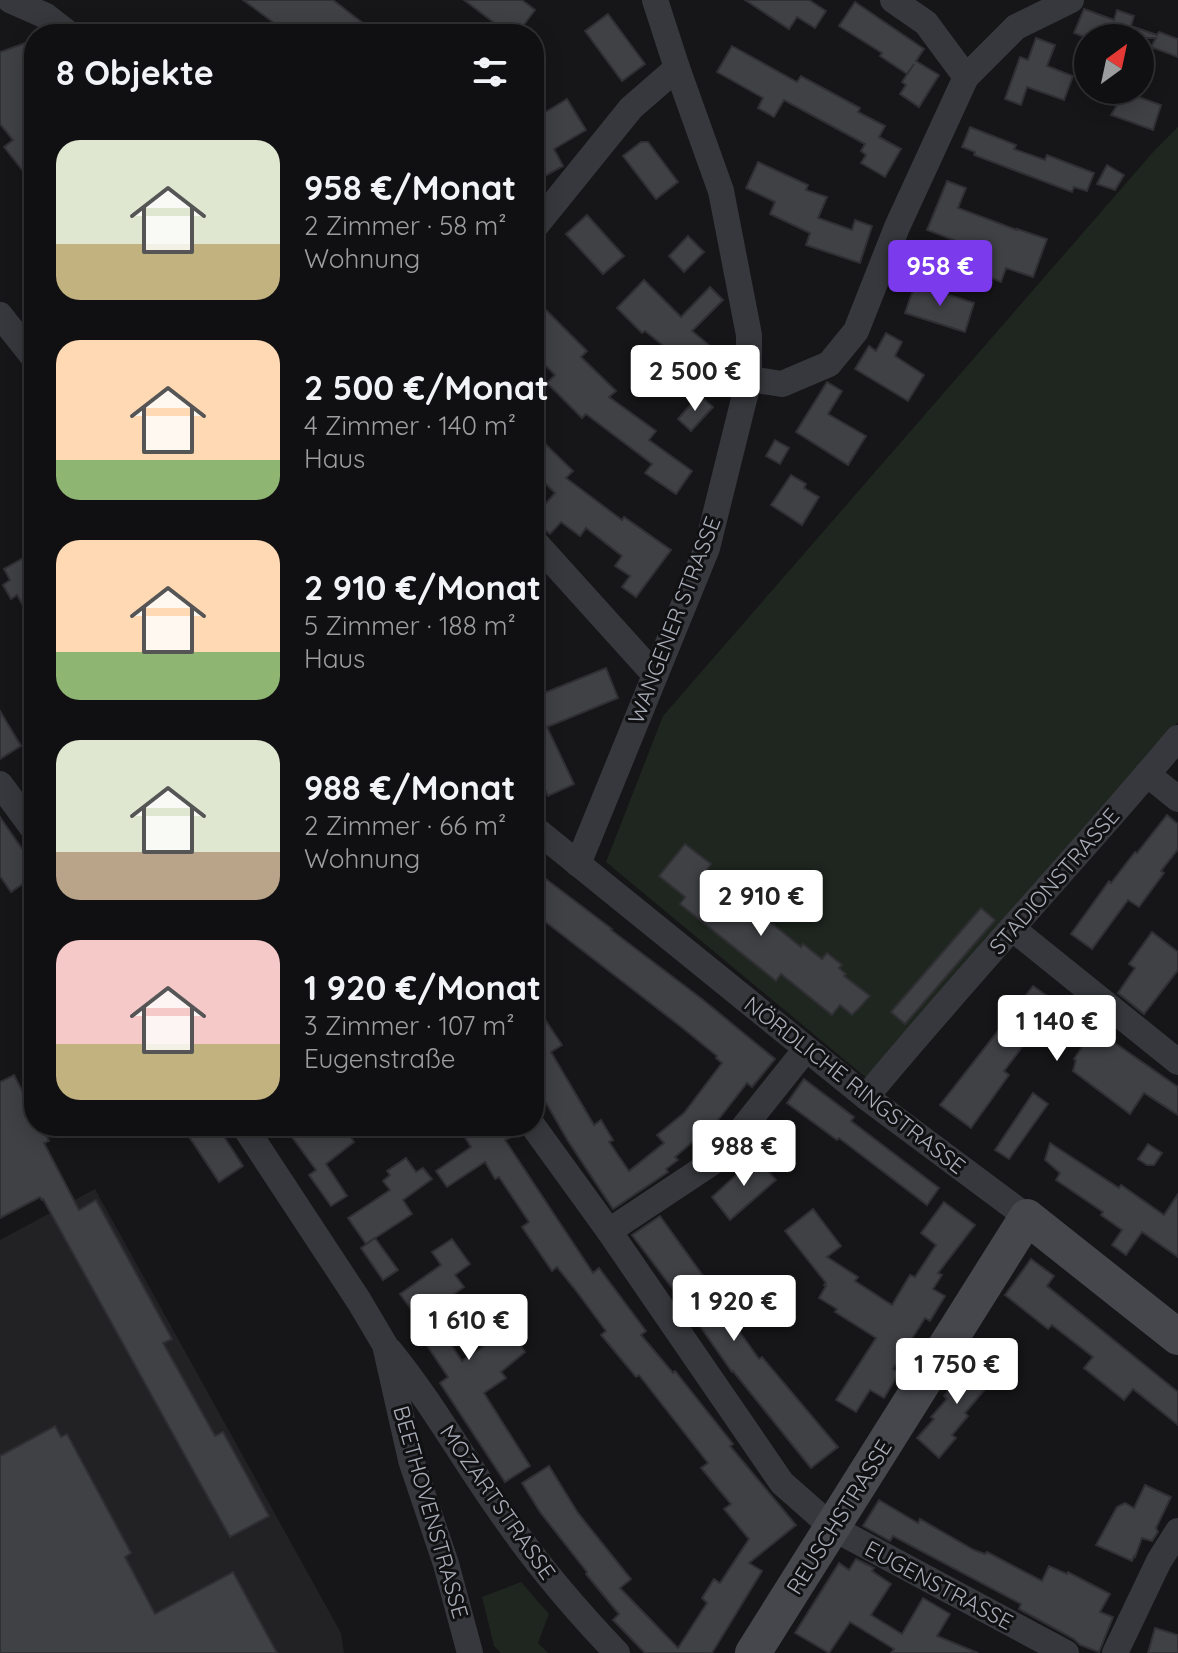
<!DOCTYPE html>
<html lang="de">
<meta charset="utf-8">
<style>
body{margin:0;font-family:Quicksand,sans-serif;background:#1e1e20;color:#f1f3f6;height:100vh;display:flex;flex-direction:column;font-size:30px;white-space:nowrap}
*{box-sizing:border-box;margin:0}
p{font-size:26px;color:#9c9d9f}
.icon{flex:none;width:44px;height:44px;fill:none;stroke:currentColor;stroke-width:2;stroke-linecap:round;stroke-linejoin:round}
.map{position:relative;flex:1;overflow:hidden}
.drawer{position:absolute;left:24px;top:24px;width:520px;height:1112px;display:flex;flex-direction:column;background:#101012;border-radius:32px;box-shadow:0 4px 20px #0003,0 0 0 2px #303032}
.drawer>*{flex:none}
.needle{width:52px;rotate:33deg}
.fabs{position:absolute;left:1074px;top:24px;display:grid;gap:16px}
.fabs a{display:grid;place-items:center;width:80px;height:80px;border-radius:50%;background:#101012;box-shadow:0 4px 20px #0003,0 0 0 2px #303032;font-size:40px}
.price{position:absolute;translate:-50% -68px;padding:0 18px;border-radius:8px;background:#fff;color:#222;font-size:26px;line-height:52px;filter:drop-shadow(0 2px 4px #0008)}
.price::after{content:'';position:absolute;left:50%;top:48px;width:24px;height:18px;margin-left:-12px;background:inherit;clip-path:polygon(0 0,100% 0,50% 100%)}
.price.active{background:#7c3aed;color:#fff}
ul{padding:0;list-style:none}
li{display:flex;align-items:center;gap:24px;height:200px;padding:0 32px}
li span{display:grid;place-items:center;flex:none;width:224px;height:160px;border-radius:24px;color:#555}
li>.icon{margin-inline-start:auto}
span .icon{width:96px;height:96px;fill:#fffc;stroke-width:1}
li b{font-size:34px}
h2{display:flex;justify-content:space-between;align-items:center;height:96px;padding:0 32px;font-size:34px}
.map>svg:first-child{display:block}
.built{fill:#222225}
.green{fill:#1e261f}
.building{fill:#404145;stroke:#303034;stroke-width:2}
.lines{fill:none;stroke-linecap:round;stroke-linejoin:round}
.street{stroke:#37383d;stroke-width:26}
.secondary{stroke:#45474d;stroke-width:36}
.labels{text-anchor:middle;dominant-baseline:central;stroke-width:6;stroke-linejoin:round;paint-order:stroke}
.street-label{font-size:22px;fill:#a8adb8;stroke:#111113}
</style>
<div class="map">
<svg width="1178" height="1653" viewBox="0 0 1178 1653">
<rect width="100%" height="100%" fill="#161618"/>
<path class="built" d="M95 1189 341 1633 344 1653H0V1240Z"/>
<g class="green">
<path d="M1178 127V722L869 1080 606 862 663 716 1154 151Z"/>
<path d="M521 1582 549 1614 538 1643 548 1653H501L494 1646 482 1597Z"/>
</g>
<g class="building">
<path d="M243 0H333L377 34H289Z"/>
<path d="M464 0H522L535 10 517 34H509Z"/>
<path d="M745 0H809L826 11 815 28 797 17 789 29Z"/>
<path d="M855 2 924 49 916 61 939 75 919 107 900 94 906 85 902 82 914 64 907 74 880 56 882 53 839 26Z"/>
<path d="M1084 9 1114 20 1117 10 1134 16 1131 26 1157 35 1159 32 1178 39V57L1151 47 1156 38H1087L1074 33Z"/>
<path d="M608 14 645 64 622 81 585 31Z"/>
<path d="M1036 38 1055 45 1047 66 1073 76 1064 100 1027 87 1021 105 1005 99 1020 57 1028 60Z"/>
<path d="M34 40V185L4 147 13 140 0 124V52Z"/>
<path d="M732 46 797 82 801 76 860 108 858 112 885 126 879 137 901 149 885 177 861 163 866 155 861 151 865 144 784 100 774 117 758 108 763 98 717 72Z"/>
<path d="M1125 92 1161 105 1153 130 1111 115Z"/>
<path d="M567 99 586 130 554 149 563 166 534 182V119Z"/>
<path d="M970 127 1016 145 1014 149 1045 160 1047 155 1094 173 1087 191 1074 187 1072 192 974 155 975 152 962 147Z"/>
<path d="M641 142H648L678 182 656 199 623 156Z"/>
<path d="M758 162 808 185 806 190 827 197 818 218 852 230 855 220 872 226 860 263 806 245 810 233 770 214 775 202 746 188Z"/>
<path d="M1107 165 1124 175 1115 190 1097 184Z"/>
<path d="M947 181 966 188 958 208 1017 230V229L1047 239 1033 277 1006 268 1001 282 982 274 988 253 927 230Z"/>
<path d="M587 215 624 256 603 274 566 234Z"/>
<path d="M688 236 704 252 684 272 669 256Z"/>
<path d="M644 280 681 317 710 287 723 300 692 331 715 350 705 361 717 371 702 389 689 378 695 371 645 331 642 333 617 308Z"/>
<path d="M915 284 974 303 965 332 905 313Z"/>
<path d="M534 298 587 351 581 357 616 391 609 397 656 431 649 440 692 471 676 494 645 473 652 464 586 414 582 418 547 383 555 375 534 354Z"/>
<path d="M886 333 902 342 895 356 924 375 908 401 855 369 869 346 876 351Z"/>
<path d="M827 382 842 391 828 414 866 436 848 465 796 432Z"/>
<path d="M699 395 713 407 691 431 678 419Z"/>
<path d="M534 433 573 471 566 478 622 520 624 517 671 550 636 597 622 587 630 576 615 566 622 556 586 528 580 536 561 522 550 534 540 526 534 525V517L555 493 534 472Z"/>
<path d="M775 440 789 448 780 464 766 456Z"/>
<path d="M791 475 806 484 804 488 819 497 802 525 771 505Z"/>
<path d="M34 552V624L17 595 11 599 3 585 10 580 4 569Z"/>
<path d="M606 668 618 698 547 727 574 784 548 796 534 766V697Z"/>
<path d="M0 711 21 746 0 759Z"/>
<path d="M1167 815 1178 824V849L1161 871 1164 873 1139 907 1128 900 1092 949 1071 934 1109 881 1111 883 1135 852 1137 853Z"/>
<path d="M0 817 34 866V876L11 892 0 876Z"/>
<path d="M685 844 711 864 701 878 749 916 754 909 801 947 803 944 822 959 827 953 842 965 839 968 846 974 844 976 870 996 858 1009 852 1015 840 1005 832 1015 781 974 776 981 680 904 685 897 659 876Z"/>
<path d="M534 870 612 929 611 930 702 999 775 1059 752 1087 747 1083 718 1120 675 1157 678 1160 666 1169 668 1172 613 1209 568 1141 534 1082V1003L562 1045 551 1052 594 1125 601 1120 613 1140 609 1142 629 1171 664 1143 657 1135 684 1113 722 1063 716 1058 717 1056 680 1026 543 920 545 918 534 910Z"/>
<path d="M981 908 995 920 905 1024 891 1012Z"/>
<path d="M1152 932 1178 952V970L1144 1014 1118 993 1135 968 1129 964Z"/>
<path d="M1033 986 1178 1087V1115L1144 1093 1130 1114 1073 1071 1076 1060 1074 1059 1084 1044 1045 1017 1004 1071 1009 1075 971 1128 940 1105Z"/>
<path d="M14 1075 28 1102 34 1099V1126H41L49 1141 44 1143 79 1210 96 1200 172 1339 163 1343 215 1436 223 1432 269 1516 230 1537 43 1199 42 1200 40 1197 0 1218V1082Z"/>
<path d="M804 1079 854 1117 851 1121 939 1188 927 1205 839 1138 837 1140 787 1103Z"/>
<path d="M1033 1093 1048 1104 1009 1159 995 1150Z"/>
<path d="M196 1126H217L243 1166 219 1182 186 1132Z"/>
<path d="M284 1126H342L354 1142 326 1164 347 1196 331 1206 309 1175 316 1170Z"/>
<path d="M458 1126H504L511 1137 505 1140 593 1273 599 1268 646 1331 641 1335 673 1373 675 1371 733 1444 730 1446 796 1525 749 1563 762 1571 712 1653H645L613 1620 619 1614 586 1574 587 1572 540 1512 522 1483 549 1466 578 1513 631 1579 620 1588 678 1648 707 1603 702 1598 714 1579 720 1583 749 1539 724 1509 731 1504 701 1468 708 1463 639 1375 636 1377 601 1335 606 1331 574 1288 557 1267 552 1271 522 1227 529 1222 499 1177 495 1179 485 1162 447 1187 436 1171 471 1147Z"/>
<path d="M1050 1143 1119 1188 1121 1185 1164 1215 1178 1194V1257L1142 1232 1126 1255 1112 1245 1122 1230 1101 1215 1103 1212 1056 1180 1060 1173 1045 1160Z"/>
<path d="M1148 1144 1162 1153 1154 1165H1147L1138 1159Z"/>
<path d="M756 1157 776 1180 730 1220 712 1197Z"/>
<path d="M406 1158 416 1172 423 1168 432 1179 403 1200 412 1214 366 1244 348 1218 390 1190 383 1181 390 1175 387 1171Z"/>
<path d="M944 1202 975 1225 938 1273 942 1275 933 1289 945 1296 930 1321 925 1318 893 1369 899 1373 884 1398 870 1390 856 1412 836 1400 876 1338 835 1312 837 1309 819 1298 826 1286 824 1285 826 1283 785 1231 813 1209 841 1246 827 1257 858 1277 855 1281 892 1305 910 1275 915 1277 936 1245 921 1233Z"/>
<path d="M660 1216 714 1291 712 1293 759 1359 762 1357 838 1447 811 1468 733 1371 732 1372 688 1309 632 1235Z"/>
<path d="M375 1238 398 1270 383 1280 361 1248Z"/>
<path d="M452 1239 470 1264 455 1275 464 1287 428 1312 429 1311 462 1361 490 1342 488 1338 512 1322 523 1337 517 1341 525 1352 501 1372 506 1378 484 1393 530 1466 505 1482 440 1383 448 1377 412 1323 418 1319 400 1294 441 1265 432 1252Z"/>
<path d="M1031 1259 1054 1276 1047 1286 1178 1392V1425L1133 1389 1124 1400 1084 1368 1093 1357 1052 1325 1048 1329 1005 1295Z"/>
<path d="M973 1354 997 1375 965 1413 968 1416 952 1435 956 1438 939 1458 917 1438 934 1419 931 1417 947 1399 944 1396 961 1375 958 1372Z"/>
<path d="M55 1426 61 1437 67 1434 131 1553 125 1557 155 1614 233 1572 277 1653H0V1456Z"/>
<path d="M1145 1485 1171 1497 1156 1528 1158 1532 1152 1541 1142 1538 1135 1557 1134 1556 1132 1561 1096 1545 1117 1507 1125 1503 1134 1508Z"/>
<path d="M879 1500 918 1523 920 1519 974 1550 985 1554 987 1552 1042 1581 1049 1566 1067 1574 1068 1572 1110 1594 1100 1612 1113 1617 1099 1652 1080 1645 1074 1639 1019 1609 1021 1604 893 1536 890 1541 863 1526Z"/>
<path d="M856 1559 874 1568 872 1571 891 1584 871 1615 902 1634 923 1598 950 1614 937 1636 978 1653H891L894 1649 850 1622 829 1653 795 1633 839 1563 849 1570Z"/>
<path d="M1155 1628 1178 1635V1653H1148Z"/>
</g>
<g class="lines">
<g class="street">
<path d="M10 0 46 16 69 34"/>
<path d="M893 0 926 23 966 77"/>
<path d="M534 228 631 108 677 68"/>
<path d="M0 315 34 358"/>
<path d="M749 379 782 384 829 364 856 331 897 227 966 77 1016 27 1071 0"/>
<path d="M534 541 655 675"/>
<path d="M1147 774 1178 799"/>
<path d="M0 784 34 830"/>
<path d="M534 828 866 1097 1027 1217"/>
<path d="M578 864 707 548 749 379V335L721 191 677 68 655 0"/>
<path d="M1013 929 1178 1062"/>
<path d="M866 1097C967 975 1076 859 1178 738"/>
<path d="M244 1126 359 1301 385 1345 411 1460 446 1564 470 1653"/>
<path d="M533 1126 609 1231 782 1483 833 1528 1066 1653"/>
<path d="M609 1231 719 1158 806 1049"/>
<path d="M390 1351C434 1405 467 1466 508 1522 540 1568 578 1612 617 1653"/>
<path d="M1115 1653 1159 1561 1178 1531"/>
</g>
<path class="secondary" d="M753 1653 1027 1217 1178 1337"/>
</g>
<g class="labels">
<g class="street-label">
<text transform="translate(674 620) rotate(-69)">WANGENER STRASSE</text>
<text transform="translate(1054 881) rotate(-49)">STADIONSTRASSE</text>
<text transform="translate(855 1085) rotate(38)">NÖRDLICHE RINGSTRASSE</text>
<text transform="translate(498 1502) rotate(55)">MOZARTSTRASSE</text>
<text transform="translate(431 1512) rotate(74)">BEETHOVENSTRASSE</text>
<text transform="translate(839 1517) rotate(-58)">REUSCHSTRASSE</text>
<text transform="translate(939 1585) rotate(28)">EUGENSTRASSE</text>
</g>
</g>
</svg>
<div class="fabs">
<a><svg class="needle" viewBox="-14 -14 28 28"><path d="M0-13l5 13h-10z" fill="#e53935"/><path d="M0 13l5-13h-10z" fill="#9c9d9f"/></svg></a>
</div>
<b class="price active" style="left:940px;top:308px">958 €</b>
<b class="price" style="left:695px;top:413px">2 500 €</b>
<b class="price" style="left:761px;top:938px">2 910 €</b>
<b class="price" style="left:1057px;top:1063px">1 140 €</b>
<b class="price" style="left:744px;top:1188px">988 €</b>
<b class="price" style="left:734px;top:1343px">1 920 €</b>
<b class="price" style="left:469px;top:1362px">1 610 €</b>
<b class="price" style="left:957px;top:1406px">1 750 €</b>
<section class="drawer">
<h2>8 Objekte<svg class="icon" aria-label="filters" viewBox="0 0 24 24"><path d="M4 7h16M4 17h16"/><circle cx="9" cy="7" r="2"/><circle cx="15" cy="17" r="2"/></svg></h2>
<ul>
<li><span style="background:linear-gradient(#dfe7d0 65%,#c2b280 0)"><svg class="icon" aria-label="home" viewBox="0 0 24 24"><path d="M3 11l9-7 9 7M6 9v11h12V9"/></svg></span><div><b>958 €/Monat</b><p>2 Zimmer · 58 m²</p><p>Wohnung</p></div></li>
<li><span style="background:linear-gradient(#ffd9b3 75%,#8fb573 0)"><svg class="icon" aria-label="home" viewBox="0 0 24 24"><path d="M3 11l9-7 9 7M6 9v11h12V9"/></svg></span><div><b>2 500 €/Monat</b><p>4 Zimmer · 140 m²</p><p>Haus</p></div></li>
<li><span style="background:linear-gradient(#ffd9b3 70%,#8fb573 0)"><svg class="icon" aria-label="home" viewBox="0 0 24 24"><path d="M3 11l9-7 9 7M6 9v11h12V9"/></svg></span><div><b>2 910 €/Monat</b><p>5 Zimmer · 188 m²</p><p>Haus</p></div></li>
<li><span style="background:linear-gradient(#dfe7d0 70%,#b9a48a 0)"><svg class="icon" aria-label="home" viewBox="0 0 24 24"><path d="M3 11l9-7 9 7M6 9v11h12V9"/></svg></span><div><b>988 €/Monat</b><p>2 Zimmer · 66 m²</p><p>Wohnung</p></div></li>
<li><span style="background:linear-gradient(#f6c9c9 65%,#c2b280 0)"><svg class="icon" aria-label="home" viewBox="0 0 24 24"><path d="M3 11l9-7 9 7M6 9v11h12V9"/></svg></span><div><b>1 920 €/Monat</b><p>3 Zimmer · 107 m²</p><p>Eugenstraße</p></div></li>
</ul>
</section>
</div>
